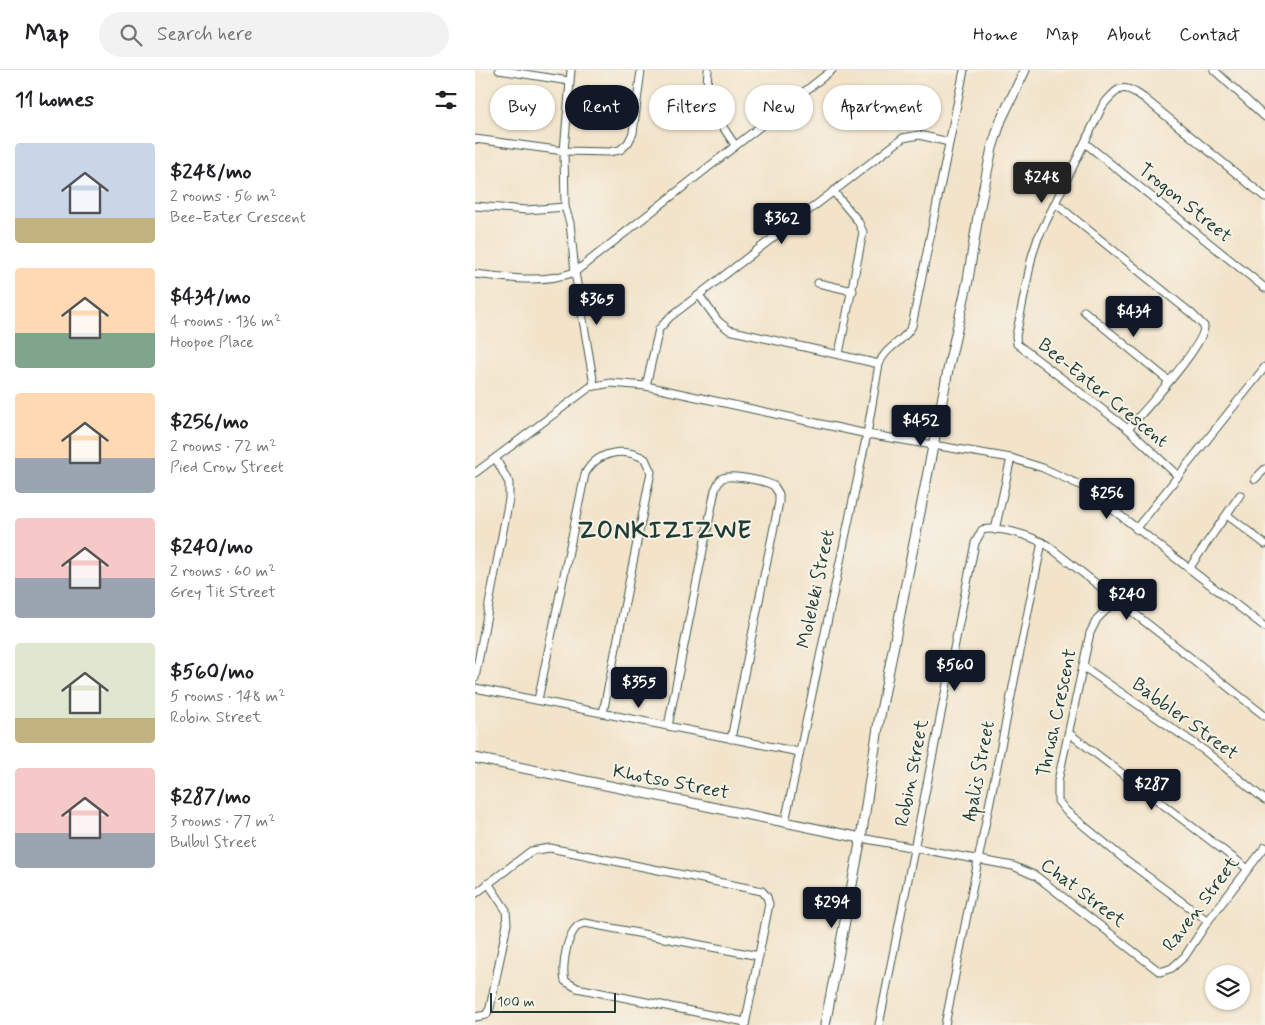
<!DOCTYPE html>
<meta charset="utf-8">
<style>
body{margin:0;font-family:Mynerve,sans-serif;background:#f2f2f2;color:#202124;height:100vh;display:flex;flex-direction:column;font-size:19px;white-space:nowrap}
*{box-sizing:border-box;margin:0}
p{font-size:16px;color:#757577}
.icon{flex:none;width:28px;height:28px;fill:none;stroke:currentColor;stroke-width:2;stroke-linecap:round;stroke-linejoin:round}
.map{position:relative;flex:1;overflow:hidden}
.sheet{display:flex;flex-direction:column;background:#fff;width:475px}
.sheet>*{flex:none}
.top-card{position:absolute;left:15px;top:15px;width:475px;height:45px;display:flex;gap:10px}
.controls{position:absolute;left:730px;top:895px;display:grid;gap:10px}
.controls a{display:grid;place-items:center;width:45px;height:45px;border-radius:50%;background:#fff;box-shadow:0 1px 4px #0004;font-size:25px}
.scale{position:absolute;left:15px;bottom:12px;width:126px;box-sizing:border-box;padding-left:5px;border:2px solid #1f3d34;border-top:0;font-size:14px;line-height:18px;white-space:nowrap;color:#1f3d34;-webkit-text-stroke:4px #f7f3e8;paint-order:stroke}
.price{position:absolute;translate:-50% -42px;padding:0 11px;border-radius:5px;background:#111827;color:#fff;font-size:16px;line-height:32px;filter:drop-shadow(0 1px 2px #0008)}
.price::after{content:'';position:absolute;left:50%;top:30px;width:15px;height:11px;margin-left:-8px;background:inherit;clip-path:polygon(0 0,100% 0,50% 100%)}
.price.active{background:#222;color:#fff}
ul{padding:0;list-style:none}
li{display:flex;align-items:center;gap:15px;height:125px;padding:0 15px}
li span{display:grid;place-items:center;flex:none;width:140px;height:100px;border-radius:5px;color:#555}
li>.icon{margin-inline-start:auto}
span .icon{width:60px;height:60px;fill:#fffc;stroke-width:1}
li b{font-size:21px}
h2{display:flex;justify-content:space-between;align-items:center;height:60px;padding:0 15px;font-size:21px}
.pill{padding:0 18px;border-radius:22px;background:#fff;box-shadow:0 1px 4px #0004;font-size:18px;line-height:45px}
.pill.active{background:#111827;color:#fff}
header{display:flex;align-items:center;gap:30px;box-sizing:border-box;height:70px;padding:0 25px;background:#fff;border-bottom:1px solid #e0e0e0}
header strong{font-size:24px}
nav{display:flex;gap:28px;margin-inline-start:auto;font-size:18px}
.search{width:350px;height:45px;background:#f2f2f2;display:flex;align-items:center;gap:12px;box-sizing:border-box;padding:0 18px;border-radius:28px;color:#757577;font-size:19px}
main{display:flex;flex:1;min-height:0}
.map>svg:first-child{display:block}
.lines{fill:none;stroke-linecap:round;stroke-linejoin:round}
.minor-casing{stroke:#3f564a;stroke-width:9}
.tertiary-casing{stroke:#3f564a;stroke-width:11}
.minor{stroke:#fff;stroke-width:7}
.tertiary{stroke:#fff;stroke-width:9}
.labels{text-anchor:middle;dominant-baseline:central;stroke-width:4;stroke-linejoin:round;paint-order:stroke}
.street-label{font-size:19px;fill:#1f3d34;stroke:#f7f3e8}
.district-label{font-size:24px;font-weight:bold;letter-spacing:1px;fill:#1f3d34;stroke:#f7f3e8}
</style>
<header>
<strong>Map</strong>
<div class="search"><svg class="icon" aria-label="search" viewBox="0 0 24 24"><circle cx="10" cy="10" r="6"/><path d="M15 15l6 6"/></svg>Search here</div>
<nav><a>Home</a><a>Map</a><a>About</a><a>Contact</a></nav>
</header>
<main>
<section class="sheet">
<h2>11 homes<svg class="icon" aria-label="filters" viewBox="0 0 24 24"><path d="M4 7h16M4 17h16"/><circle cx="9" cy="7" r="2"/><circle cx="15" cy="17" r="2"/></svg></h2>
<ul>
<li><span style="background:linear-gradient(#c9d6e8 75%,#c2b280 0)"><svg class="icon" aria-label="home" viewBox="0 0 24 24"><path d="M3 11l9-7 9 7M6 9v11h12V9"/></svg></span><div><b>$248/mo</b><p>2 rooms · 56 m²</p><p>Bee-Eater Crescent</p></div></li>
<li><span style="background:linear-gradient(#ffd9b3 65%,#7fa58c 0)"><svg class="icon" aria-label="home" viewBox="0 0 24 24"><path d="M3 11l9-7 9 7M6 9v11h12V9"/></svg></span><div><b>$434/mo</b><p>4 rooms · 136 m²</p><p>Hoopoe Place</p></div></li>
<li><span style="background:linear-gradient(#ffd9b3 65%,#9aa5b1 0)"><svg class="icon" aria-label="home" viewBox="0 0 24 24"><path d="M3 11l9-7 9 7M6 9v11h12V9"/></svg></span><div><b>$256/mo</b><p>2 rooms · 72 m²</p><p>Pied Crow Street</p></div></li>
<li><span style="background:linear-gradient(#f6c9c9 60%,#9aa5b1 0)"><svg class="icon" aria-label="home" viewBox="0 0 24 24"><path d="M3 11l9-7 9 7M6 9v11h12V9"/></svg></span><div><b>$240/mo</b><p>2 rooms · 60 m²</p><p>Grey Tit Street</p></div></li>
<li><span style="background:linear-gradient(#dfe7d0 75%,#c2b280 0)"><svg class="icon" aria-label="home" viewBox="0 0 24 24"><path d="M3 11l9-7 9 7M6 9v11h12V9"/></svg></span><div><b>$560/mo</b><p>5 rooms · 148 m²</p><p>Robin Street</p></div></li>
<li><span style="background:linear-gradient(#f6c9c9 65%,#9aa5b1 0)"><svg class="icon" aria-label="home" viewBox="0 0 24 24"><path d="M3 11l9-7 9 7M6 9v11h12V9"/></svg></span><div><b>$287/mo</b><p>3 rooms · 77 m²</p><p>Bulbul Street</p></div></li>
</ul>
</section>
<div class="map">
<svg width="790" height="955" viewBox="0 0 790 955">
<rect width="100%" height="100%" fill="#f7f3e8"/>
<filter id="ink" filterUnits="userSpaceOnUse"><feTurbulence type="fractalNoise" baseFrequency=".02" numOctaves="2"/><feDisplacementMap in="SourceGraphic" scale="10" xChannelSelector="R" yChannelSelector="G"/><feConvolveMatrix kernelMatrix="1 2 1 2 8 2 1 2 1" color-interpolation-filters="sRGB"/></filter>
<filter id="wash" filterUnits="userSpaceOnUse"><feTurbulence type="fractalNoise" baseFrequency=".0096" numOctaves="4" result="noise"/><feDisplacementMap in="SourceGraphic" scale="20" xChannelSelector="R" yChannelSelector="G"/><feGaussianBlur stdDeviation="1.12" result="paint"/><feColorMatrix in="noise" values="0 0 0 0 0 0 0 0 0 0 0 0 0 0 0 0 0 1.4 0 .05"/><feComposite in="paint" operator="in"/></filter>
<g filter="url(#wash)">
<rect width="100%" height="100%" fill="#f2e3c9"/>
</g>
<g filter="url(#ink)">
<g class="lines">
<defs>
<g id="minor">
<path d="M24 0 94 11"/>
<path d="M96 0 89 81 90 137 95 153 100 202 119 315"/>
<path d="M233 0C229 34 242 48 260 75"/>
<path d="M739 0 790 47"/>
<path d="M0 69 89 81 134 82 145 80 153 73 158 63 166 0"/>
<path d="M610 73 790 218"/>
<path d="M358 121 383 151 388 162 364 284"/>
<path d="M580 133 717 244 729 256C731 274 667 343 653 359"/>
<path d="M0 136 52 140 90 137"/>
<path d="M0 204C34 208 67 214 100 202L357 0"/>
<path d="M343 213 378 221"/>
<path d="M224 225 243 251 254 260 404 294"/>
<path d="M609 241 694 311"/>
<path d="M171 316 184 259 195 247 428 68 444 65 474 72"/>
<path d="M0 403 115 317 136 313 171 316 392 364 536 388 568 398 607 416 790 557"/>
<path d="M703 406 653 359 542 274 541 266 557 186 563 168 628 35C644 16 648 13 669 28L790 127"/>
<path d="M780 409 790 399"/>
<path d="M752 445 790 474"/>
<path d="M661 459 790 297"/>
<path d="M520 460 536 388"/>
<path d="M715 497 765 425"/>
<path d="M641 530 622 549 615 563 583 711V731L591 741 649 789 733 851"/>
<path d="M609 597 730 681 790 730"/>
<path d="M0 608 34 429V413L21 389"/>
<path d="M0 618 324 682"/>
<path d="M63 630 110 404C122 381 149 377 170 389L176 402 128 643"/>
<path d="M193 656 240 420C242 416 243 412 246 409 254 403 291 411 299 416L304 424V432L256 669"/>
<path d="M595 664 773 799"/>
<path d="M310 752 392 364 404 294C410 277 429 272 437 256L489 0"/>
<path d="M386 768 538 796 561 806 685 902 697 898 710 886 733 851 790 777"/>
<path d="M0 824 56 781 75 778 287 821 292 827 294 834 270 955"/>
<path d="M0 947 11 945 15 938 32 854 31 840 13 813"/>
<path d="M270 952 102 918 90 911C86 897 92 855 110 853L284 886"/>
<path d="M404 955 500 473 507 460C526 456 556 466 572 475L790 646"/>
<path d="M470 955 567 472"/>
</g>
<g id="tertiary">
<path d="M0 688 386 768"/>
<path d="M350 955 386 768 404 651 474 295 493 210 503 146 517 78 526 50 550 0"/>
</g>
</defs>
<use href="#minor" class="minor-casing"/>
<use href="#tertiary" class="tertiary-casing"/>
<use href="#minor" class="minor"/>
<use href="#tertiary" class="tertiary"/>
</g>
</g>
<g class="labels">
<g class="street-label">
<text transform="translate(710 133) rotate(39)">Trogon Street</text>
<text transform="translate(628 323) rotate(39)">Bee-Eater Crescent</text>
<text transform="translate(341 519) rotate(-78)">Moleleki Street</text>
<text transform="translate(582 643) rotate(-78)">Thrush Crescent</text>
<text transform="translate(710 649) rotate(36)">Babbler Street</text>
<text transform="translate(504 701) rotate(-79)">Apalis Street</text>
<text transform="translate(437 703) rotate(-79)">Robin Street</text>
<text transform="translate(196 712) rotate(11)">Khotso Street</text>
<text transform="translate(608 823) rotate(37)">Chat Street</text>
<text transform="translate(726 834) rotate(-53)">Raven Street</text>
</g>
<g class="district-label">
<text x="190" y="461">ZONKIZIZWE</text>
</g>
</g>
</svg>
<div class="controls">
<a><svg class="icon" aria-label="layers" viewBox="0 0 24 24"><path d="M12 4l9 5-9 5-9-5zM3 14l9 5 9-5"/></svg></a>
</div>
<div class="scale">100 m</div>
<b class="price active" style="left:567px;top:134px">$248</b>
<b class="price" style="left:307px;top:175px">$362</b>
<b class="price" style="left:122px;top:256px">$365</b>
<b class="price" style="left:659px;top:268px">$434</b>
<b class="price" style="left:446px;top:377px">$452</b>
<b class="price" style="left:632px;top:450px">$256</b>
<b class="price" style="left:652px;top:551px">$240</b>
<b class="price" style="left:480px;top:622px">$560</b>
<b class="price" style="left:164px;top:639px">$355</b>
<b class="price" style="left:677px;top:741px">$287</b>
<b class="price" style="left:357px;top:859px">$294</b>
<div class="top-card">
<a class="pill">Buy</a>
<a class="pill active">Rent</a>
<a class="pill">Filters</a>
<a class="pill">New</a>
<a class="pill">Apartment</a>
</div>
</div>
</main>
